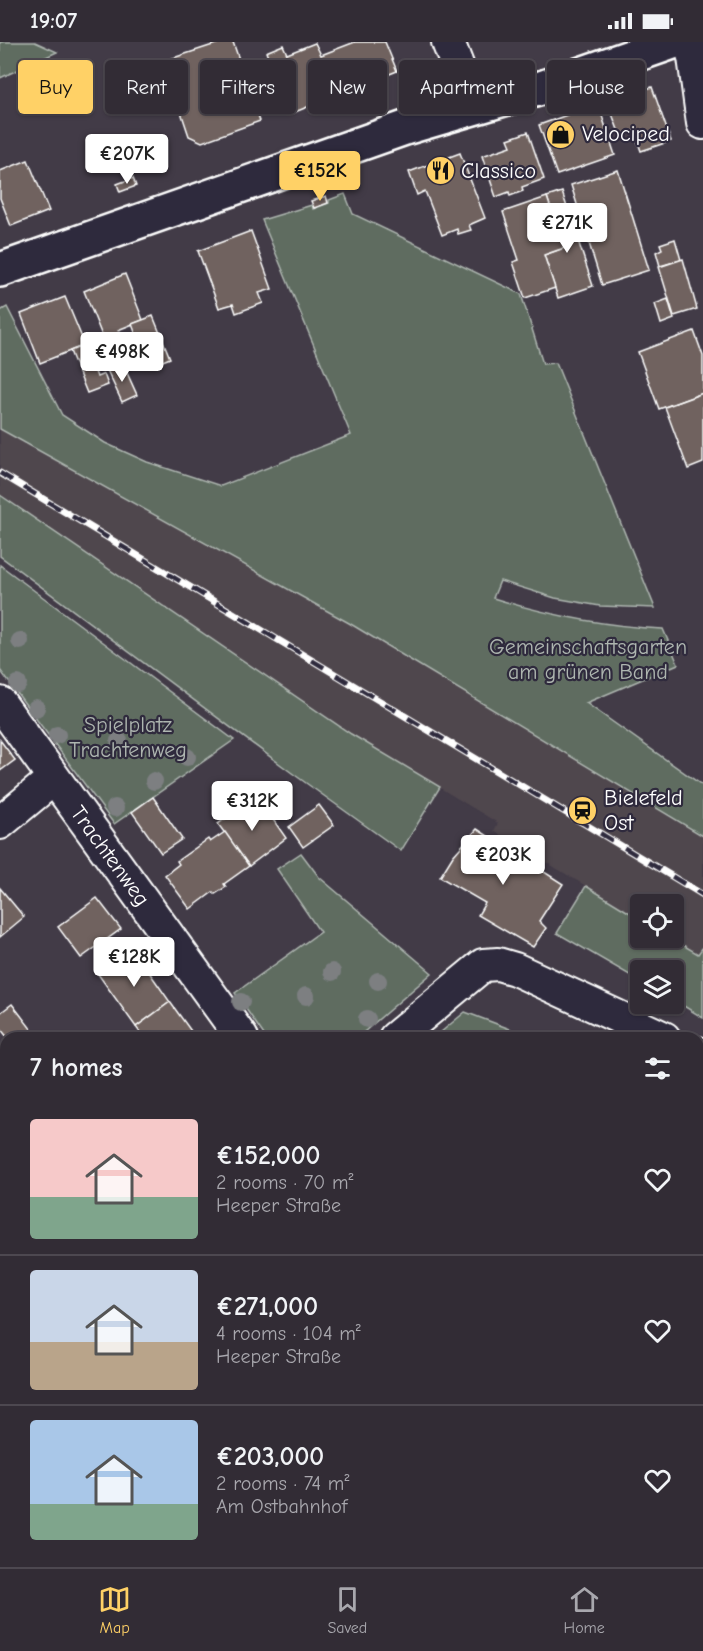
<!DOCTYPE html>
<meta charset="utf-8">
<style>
body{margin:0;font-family:"Comic Neue",sans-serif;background:#3a343d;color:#f1f3f6;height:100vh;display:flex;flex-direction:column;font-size:22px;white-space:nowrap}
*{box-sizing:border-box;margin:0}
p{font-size:20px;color:#a8a7ad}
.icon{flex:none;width:33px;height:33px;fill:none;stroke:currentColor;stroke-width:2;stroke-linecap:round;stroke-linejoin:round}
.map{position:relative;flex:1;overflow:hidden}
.sheet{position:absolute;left:0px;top:990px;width:704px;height:536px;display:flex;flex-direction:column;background:#322c35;border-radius:18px 18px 0 0;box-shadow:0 2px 4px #0004,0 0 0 2px #4d4850}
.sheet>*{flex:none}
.hud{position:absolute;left:18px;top:18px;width:668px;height:54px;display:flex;gap:12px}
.tools{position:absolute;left:630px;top:852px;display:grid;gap:12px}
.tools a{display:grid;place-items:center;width:54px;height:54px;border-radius:6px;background:#322c35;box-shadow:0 2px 4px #0004,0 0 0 2px #4d4850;font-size:30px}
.price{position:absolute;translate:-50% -51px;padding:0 14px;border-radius:6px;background:#fff;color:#222;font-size:20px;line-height:39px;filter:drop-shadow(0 2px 3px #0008)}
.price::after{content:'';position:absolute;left:50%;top:36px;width:18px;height:14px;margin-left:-9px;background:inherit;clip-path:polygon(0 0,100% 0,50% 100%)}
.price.current{background:#ffd166;color:#111}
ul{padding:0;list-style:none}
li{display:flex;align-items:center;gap:18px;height:150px;padding:0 30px}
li+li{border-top:2px solid #4d4850}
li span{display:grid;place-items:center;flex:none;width:168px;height:120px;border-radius:6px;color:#555}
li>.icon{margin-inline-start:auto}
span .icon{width:72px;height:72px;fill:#fffc;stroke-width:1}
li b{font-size:26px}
h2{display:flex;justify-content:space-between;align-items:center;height:72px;padding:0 30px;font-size:26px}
.chip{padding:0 21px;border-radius:6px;background:#322c35;box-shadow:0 2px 4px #0004,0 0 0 2px #4d4850;font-size:21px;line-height:54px}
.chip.current{background:#ffd166;color:#111}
.status{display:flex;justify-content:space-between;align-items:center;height:42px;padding:0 30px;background:#322c35;direction:ltr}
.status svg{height:16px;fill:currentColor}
.tabs{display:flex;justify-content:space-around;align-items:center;height:84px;border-top:2px solid #4d4850;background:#322c35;font-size:16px;color:#a8a7ad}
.tabs a{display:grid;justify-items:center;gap:3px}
.tabs .current{color:#ffd166}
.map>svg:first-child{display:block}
.built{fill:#50474e;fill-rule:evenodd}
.green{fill:#5e6c61;stroke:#aeb6b0;stroke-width:1.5}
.building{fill:#6f625e;stroke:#fff;stroke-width:1.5}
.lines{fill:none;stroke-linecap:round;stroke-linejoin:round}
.street-casing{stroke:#fff;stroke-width:36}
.secondary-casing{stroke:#fff;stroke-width:38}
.street{stroke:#2f2a3d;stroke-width:32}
.secondary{stroke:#2f2a3d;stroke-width:33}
.rail-casing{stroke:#fff;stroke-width:7}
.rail{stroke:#2f2a3d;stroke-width:4.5;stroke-dasharray:14;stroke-linecap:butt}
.tree{fill:#7d7f81}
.labels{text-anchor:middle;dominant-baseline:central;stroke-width:4.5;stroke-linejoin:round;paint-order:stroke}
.poi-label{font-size:22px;fill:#fff;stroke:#2f2a3d;text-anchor:start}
.park-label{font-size:22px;fill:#aeb6b0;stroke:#2f2a3d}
.street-label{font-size:22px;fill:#fff;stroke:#2f2a3d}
</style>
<div class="status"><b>19:07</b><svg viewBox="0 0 49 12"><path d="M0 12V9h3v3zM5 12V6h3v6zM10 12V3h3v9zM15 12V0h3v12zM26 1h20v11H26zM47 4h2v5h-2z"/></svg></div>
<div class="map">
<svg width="703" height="1525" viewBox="0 0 703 1525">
<rect width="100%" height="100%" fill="#423b47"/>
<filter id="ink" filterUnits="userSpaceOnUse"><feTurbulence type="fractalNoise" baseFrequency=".0167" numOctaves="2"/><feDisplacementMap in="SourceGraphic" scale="12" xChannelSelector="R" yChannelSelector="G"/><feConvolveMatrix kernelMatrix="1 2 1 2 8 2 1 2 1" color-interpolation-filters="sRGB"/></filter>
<g filter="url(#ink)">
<path class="built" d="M7 265 62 373 105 401 147 420 221 444 703 744V976L674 958V928H640V939L557 891 586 844 494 789 498 781 440 746 401 809 292 731 0 514V269ZM640 862H674V896H640Z"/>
<g class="green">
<path d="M0 0H35L57 10 0 36Z"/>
<path d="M345 152 353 172 521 252 543 322 556 321 655 566 600 564 555 556 500 539 493 556C548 573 605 584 663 587L678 622 586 661 703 744V794L349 581 0 387V269L7 265 62 373 105 401 147 420 221 444 351 393 262 178 312 163 313 167 329 161V158Z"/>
<path d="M0 453 351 692 440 745 401 809 292 731 0 514Z"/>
<path d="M0 523 234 698 114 782 0 628Z"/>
<path d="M301 811 319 835 432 931 357 996H266L235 951 320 890 277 827Z"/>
<path d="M586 844 640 877V896H671L698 912 703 905V976L674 958V928H640V939L557 891Z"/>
<path d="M465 970 534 996H434Z"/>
</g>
<g class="building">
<path d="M222 0H233L260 79 202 100 189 94 164 19Z"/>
<path d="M355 0H385L397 29 290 72 266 10 283 3 287 12 315 1 321 13Z"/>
<path d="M652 45 671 99 641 109 634 89 620 93 608 61Z"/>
<path d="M598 62 615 113 557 133 539 83Z"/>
<path d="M528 90 544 137 522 145 523 149 510 154 509 150 496 155 482 114 511 104 508 97Z"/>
<path d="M460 111 485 176 469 183 471 188 458 192 457 187 442 193 425 149 417 153 409 130Z"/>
<path d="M28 118 49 169 11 184 0 156V129Z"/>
<path d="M618 128 649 228 602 243 571 143Z"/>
<path d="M133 136 136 144 120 150 117 142Z"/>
<path d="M562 150 593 244 558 256 544 213 564 206 547 155Z"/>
<path d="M326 154 328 161 314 166 311 159Z"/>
<path d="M547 155 564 206 544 213 555 246 525 256 513 220 519 218 503 170Z"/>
<path d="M251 189 272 247 259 251 263 261 236 271 233 262 219 266 198 209Z"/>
<path d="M675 197 681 218 660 224 656 210 662 207 660 202Z"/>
<path d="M683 217 697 267 674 274 659 225Z"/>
<path d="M125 232 143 278 118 288 127 310 111 316 84 249Z"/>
<path d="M65 255 85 303 40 321 21 272Z"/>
<path d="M668 257 674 277 661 282 655 262Z"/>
<path d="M153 274 170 316 148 325 132 282Z"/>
<path d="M694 289 703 314V351L659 367 638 310Z"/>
<path d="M85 303 97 335 104 332 108 343 87 351 70 309Z"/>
<path d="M123 322 137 353 122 360 107 328Z"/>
<path d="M703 351V421L688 427 665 365Z"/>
<path d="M0 698 15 718 0 729Z"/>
<path d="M153 755 182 797 161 811 132 770Z"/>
<path d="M252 758 262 772 267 769 286 796 249 824 218 782Z"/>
<path d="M319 763 334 783 303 805 289 785Z"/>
<path d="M477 787 563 842 539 879 546 886 533 905 478 873 485 861 440 835 453 814Z"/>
<path d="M225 790 249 824 224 842 226 845 215 852 213 850 190 867 165 833 179 822 177 819 208 797 210 800Z"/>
<path d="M0 846 24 875 0 895Z"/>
<path d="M97 856 121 887 81 916 58 885Z"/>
<path d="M133 907 170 960 136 985 98 932Z"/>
<path d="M170 960 196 996H144L136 985Z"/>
<path d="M12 962 32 988 22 996H8L0 986V971Z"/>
<path d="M2 1213 6 1217V1267L4 1269 0 1265V1215Z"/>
<path d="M698 1238 703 1244V1284L698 1289Z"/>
<path d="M111 1520H144L148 1525H116Z"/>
<path d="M144 1520H176L180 1524 148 1525Z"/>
<path d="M312 1520H351L355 1524 305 1525Z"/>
<path d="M372 1520H445L450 1525H377Z"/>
<path d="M556 1520H604L598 1525H561Z"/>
</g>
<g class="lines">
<defs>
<g id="street">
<path d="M448 0 473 64"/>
<path d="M689 0 694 15 703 81"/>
<path d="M0 661 242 996"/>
<path d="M0 781 53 737"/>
<path d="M395 996 483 923 498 922 515 927 664 996"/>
<path d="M698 1011 703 1014"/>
<path d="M0 1323 6 1318"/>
<path d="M698 1381 703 1388"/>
<path d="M240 1525 247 1520"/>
</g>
<path id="secondary" d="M0 228 405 86 538 47 673 0"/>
</defs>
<use href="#street" class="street-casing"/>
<use href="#secondary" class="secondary-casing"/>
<use href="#street" class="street"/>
<use href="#secondary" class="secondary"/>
<defs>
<path id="rail" d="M0 431 703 853"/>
</defs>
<use href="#rail" class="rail-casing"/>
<use href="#rail" class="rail"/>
</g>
<g class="tree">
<circle cx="20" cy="599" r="9"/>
<circle cx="18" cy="642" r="9"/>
<circle cx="36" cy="666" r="9"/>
<circle cx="57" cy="693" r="9"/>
<circle cx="119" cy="699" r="9"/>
<circle cx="187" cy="715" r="9"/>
<circle cx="154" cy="739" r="9"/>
<circle cx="115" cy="766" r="9"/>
<circle cx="332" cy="930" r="9"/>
<circle cx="378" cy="939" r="9"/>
<circle cx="306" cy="954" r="9"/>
<circle cx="241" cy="960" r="9"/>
<circle cx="367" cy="977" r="9"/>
</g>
</g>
<defs>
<symbol id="shop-disc" viewBox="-11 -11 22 22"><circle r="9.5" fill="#ffd166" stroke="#2f2a3d"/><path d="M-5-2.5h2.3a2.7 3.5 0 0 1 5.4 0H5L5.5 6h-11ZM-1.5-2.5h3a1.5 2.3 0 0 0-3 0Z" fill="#111"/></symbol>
<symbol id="restaurant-disc" viewBox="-11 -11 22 22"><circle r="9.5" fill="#ffd166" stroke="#2f2a3d"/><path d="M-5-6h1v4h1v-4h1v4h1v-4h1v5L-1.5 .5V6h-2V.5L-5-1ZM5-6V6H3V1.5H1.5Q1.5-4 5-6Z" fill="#111"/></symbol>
<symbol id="station-disc" viewBox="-11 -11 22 22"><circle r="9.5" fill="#ffd166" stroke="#2f2a3d"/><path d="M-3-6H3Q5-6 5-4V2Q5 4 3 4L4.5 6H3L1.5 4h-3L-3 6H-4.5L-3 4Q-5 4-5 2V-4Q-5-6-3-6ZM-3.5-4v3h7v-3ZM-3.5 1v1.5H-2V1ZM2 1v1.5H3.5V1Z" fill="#111"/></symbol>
</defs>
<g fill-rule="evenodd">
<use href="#shop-disc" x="544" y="76" width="33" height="33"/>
<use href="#restaurant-disc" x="424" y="112" width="33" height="33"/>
<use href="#station-disc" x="566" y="752" width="33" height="33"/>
</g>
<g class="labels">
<g class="poi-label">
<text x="582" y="92">Velociped</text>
<text x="461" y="129">Classico</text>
<text x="604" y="756">Bielefeld<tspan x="604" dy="25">Ost</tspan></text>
</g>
<g class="park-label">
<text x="588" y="605">Gemeinschaftsgarten<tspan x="588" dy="25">am grünen Band</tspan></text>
<text x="128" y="683">Spielplatz<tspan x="128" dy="25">Trachtenweg</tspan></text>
</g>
<g class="street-label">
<text transform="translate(110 814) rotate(54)">Trachtenweg</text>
</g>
</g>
</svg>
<div class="tools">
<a><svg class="icon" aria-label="locate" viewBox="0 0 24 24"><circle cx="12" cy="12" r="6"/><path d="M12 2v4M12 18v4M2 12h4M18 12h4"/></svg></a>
<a><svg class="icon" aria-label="layers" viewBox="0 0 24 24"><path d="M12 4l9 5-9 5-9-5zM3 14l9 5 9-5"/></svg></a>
</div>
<b class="price" style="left:127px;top:143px">€207K</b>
<b class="price current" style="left:320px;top:160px">€152K</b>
<b class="price" style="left:567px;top:212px">€271K</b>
<b class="price" style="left:122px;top:341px">€498K</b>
<b class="price" style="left:252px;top:790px">€312K</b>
<b class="price" style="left:503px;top:844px">€203K</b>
<b class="price" style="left:134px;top:946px">€128K</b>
<div class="hud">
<a class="chip current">Buy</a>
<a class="chip">Rent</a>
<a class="chip">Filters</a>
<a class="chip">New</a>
<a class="chip">Apartment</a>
<a class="chip">House</a>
</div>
<section class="sheet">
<h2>7 homes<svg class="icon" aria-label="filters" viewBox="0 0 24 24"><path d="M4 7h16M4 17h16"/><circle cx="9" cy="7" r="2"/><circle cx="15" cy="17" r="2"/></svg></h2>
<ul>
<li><span style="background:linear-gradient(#f6c9c9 65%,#7fa58c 0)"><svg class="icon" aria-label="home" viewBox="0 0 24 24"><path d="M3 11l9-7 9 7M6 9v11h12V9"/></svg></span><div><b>€152,000</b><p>2 rooms · 70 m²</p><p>Heeper Straße</p></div><svg class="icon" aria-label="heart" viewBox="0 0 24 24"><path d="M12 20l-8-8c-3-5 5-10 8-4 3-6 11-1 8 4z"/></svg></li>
<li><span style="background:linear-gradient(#c9d6e8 60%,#b9a48a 0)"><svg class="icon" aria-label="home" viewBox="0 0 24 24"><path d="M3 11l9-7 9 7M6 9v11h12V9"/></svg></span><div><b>€271,000</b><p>4 rooms · 104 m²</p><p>Heeper Straße</p></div><svg class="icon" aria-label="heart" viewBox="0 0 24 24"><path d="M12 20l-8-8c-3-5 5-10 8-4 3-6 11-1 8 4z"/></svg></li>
<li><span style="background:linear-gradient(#a9c7e8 70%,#7fa58c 0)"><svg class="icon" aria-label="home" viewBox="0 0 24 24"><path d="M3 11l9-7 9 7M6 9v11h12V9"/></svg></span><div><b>€203,000</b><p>2 rooms · 74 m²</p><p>Am Ostbahnhof</p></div><svg class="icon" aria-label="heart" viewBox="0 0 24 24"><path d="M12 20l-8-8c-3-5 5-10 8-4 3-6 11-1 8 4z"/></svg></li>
</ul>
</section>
</div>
<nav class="tabs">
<a class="current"><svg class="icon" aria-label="map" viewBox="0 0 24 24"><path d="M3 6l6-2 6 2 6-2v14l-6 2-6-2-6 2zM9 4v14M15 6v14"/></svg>Map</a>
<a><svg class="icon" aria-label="saved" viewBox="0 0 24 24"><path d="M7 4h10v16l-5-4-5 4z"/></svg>Saved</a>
<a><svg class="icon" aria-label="home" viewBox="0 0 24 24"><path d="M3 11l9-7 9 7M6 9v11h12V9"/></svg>Home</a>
</nav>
